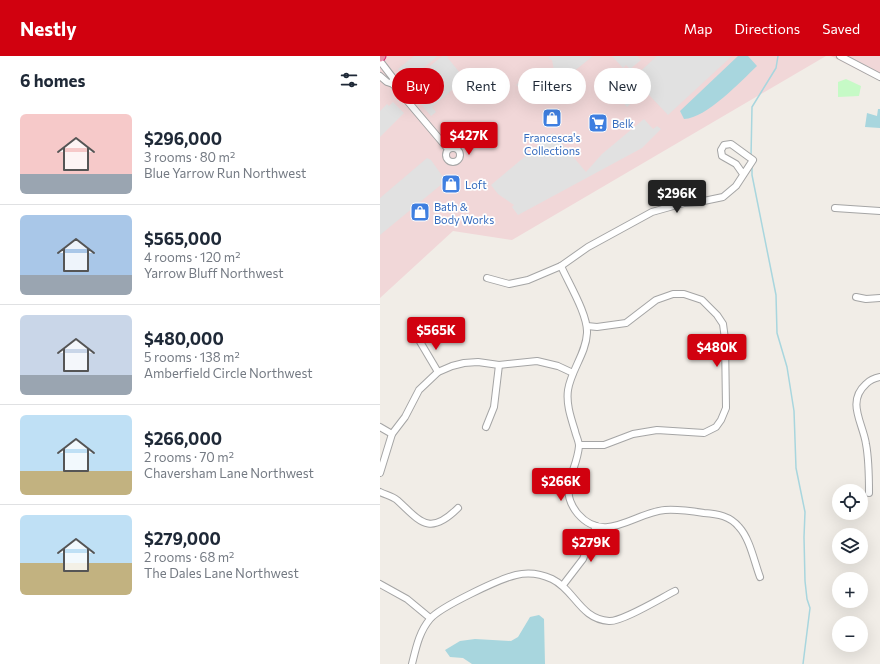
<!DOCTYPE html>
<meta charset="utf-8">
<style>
body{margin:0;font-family:Commissioner,sans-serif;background:#f2f2f3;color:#1f2937;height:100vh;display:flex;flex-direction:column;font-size:15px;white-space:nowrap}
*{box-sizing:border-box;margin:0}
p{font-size:13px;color:#747a83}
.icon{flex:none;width:22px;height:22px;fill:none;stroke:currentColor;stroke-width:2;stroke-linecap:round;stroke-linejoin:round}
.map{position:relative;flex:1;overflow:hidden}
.sheet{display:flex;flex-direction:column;background:#fff;width:380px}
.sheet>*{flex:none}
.banner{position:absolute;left:12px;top:12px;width:380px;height:36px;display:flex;gap:8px}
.buttons{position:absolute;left:452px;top:428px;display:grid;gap:8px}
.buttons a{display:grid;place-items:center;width:36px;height:36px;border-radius:50%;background:#fff;box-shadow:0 4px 16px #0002;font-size:20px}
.price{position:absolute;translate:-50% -34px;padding:0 9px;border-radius:4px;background:#d1010f;color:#fff;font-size:13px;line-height:26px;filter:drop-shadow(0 1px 2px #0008)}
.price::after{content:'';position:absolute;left:50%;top:24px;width:12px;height:9px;margin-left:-6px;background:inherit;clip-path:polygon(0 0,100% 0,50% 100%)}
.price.current{background:#222;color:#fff}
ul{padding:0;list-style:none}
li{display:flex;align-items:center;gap:12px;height:100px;padding:0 20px}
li+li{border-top:1px solid #e0e1e3}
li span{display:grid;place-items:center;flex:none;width:112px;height:80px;border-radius:6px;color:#555}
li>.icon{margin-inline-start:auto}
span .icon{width:48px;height:48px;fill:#fffc;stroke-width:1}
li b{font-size:17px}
h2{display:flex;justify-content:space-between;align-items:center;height:48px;padding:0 20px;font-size:17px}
.pill{padding:0 14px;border-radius:18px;background:#fff;box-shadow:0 4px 16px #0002;font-size:14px;line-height:36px}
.pill.current{background:#d1010f;color:#fff}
header{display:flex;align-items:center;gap:24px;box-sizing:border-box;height:56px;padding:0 20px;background:#d1010f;color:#fff}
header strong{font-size:19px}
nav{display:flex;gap:22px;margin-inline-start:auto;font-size:14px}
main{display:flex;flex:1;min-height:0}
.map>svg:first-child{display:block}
.commercial{fill:#f1d7d8}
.park{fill:#c6fac6}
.parking{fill:#e1e1e1}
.water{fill:#a8d6de}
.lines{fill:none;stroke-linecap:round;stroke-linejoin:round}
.stream{stroke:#a8d6de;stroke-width:1.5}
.minor-casing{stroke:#a5a5a5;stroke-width:8}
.highway-casing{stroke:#db2872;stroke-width:11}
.minor{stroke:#fff;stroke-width:6}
.highway{stroke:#e790a6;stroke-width:9}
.labels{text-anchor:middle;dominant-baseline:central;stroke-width:3.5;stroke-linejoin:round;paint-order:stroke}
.shop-label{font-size:11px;fill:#366cbe;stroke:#fff;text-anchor:start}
</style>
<header>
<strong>Nestly</strong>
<nav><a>Map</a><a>Directions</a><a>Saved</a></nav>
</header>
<main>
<section class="sheet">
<h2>6 homes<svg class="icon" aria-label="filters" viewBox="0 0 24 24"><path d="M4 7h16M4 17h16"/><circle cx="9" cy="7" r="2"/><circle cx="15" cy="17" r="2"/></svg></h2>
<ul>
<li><span style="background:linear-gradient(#f6c9c9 75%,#9aa5b1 0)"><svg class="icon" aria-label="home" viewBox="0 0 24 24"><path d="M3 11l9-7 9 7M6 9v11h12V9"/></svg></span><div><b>$296,000</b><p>3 rooms · 80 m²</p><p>Blue Yarrow Run Northwest</p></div></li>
<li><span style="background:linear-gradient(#a9c7e8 75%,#9aa5b1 0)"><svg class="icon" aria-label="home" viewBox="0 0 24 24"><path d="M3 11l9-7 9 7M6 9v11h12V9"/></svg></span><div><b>$565,000</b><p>4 rooms · 120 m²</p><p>Yarrow Bluff Northwest</p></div></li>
<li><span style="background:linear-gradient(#c9d6e8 75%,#9aa5b1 0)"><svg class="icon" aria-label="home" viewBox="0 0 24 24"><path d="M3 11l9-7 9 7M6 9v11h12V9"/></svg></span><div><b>$480,000</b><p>5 rooms · 138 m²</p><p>Amberfield Circle Northwest</p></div></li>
<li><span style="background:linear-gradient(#bfe0f5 70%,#c2b280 0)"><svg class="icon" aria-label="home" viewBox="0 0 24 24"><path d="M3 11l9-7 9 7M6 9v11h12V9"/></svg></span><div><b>$266,000</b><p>2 rooms · 70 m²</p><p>Chaversham Lane Northwest</p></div></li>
<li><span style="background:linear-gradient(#bfe0f5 60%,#c2b280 0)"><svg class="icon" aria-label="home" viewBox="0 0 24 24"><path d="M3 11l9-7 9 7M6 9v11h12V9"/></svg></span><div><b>$279,000</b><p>2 rooms · 68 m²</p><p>The Dales Lane Northwest</p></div></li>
</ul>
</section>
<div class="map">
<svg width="500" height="608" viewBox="0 0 500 608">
<rect width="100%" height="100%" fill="#f1ede7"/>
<g class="commercial">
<path d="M0 0H446L132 184 73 175 0 242Z"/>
<path d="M451 0H500V25L476 13Z"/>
</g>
<path class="park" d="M466 23 481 30 479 40 458 41V26Z"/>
<g class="parking">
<path d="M34 0H58L28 25 18 13Z"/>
<path d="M62 0H68L67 1 85 23 52 51 56 56 51 60 29 34 33 30 30 27Z"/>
<path d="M171 0H213L193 16 185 13 179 18 177 12 174 14 172 4 168 2Z"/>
<path d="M232 0H257L261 4 250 13 246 9 243 12Z"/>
<path d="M277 0H352L288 59 253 22Z"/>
<path d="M154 14 162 19 164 17 165 22 169 19 170 25 159 34 166 39 155 48 150 46 147 38 145 39 144 34 136 29Z"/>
<path d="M199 22 200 31 195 41 184 47 172 45 174 41 183 43 188 40 193 36 195 29V23Z"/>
<path d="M242 25 259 44 255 47 253 45 247 51 228 29 231 26 235 30Z"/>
<path d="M13 46 24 57 0 81V55L7 48 9 50Z"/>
<path d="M264 63 273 73 277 70 281 73 262 92 138 159 132 151 134 149 118 138 111 129 173 77 206 116 222 98Z"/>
<path d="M47 102 51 104 63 121 68 123 0 179V142Z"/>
</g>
<g class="water">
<path d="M358 0H368L377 10C361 25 327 62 304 63L300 55Z"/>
<path d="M498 53H500V72L485 71 487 57 497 60Z"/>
<path d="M159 559 164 563 165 608H92L83 602 70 601 65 594 80 585 95 583 131 585 138 581 150 561Z"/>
</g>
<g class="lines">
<g class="stream">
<path d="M371 101 372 51 396 12 398 0"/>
<path d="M372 111V119L396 239 397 277 407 311 414 355 416 412 425 456 424 481 425 525 427 543 430 552 423 608"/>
</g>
<defs>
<g id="minor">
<path d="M460 0 500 21"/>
<path d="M0 5 13 22V28L68 93"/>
<path d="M0 20 7 26 13 28"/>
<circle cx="73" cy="99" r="7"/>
<path d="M455 152 500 155"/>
<path d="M181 210C189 228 208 259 207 277 206 298 191 314 188 334 186 348 191 362 195 375 196 380 199 385 199 390 197 416 177 433 198 458 225 489 255 456 285 454 298 453 311 455 324 457 338 458 350 460 359 471 370 483 374 505 380 521"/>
<path d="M107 222 129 228 148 224 181 210 208 191 272 156 304 147 319 146 343 141 356 130 373 104 351 88 344 89 341 94 342 100 356 108 363 118"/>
<path d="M476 241 486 243 500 242"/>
<path d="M39 284 58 316"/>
<path d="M0 371 12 378"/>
<path d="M106 371 114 351 119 309"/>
<path d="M199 389H224L253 378 277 374 324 377 336 371 341 364 346 352 345 283 343 268 337 259 322 244 304 238H293L276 244 246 267 217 271 207 270"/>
<path d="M0 417 12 378 25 361 39 334 58 316 72 310 84 307 98 306 119 309 157 305 178 310 193 317"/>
<path d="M0 436C6 439 12 440 17 444 40 465 49 481 78 452"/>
<path d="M489 437C489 421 489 404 486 388 483 367 466 346 486 328 490 324 495 322 500 321"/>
<path d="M0 528 27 543 50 562"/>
<path d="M183 529 203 503 216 470"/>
<path d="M32 608C36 592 39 576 50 563 60 551 119 523 136 519 148 516 161 518 172 523 195 534 200 563 229 565 242 566 281 542 295 535"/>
</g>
<path id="highway" d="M0 1 1 0"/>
</defs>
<use href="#minor" class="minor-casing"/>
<use href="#highway" class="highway-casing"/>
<use href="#minor" class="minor"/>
<use href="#highway" class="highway"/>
</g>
<defs>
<symbol id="shop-square" viewBox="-11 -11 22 22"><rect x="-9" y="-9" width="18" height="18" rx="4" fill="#3f7fe0" stroke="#fff"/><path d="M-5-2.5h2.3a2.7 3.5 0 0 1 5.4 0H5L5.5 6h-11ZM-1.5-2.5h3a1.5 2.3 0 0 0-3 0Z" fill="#fff"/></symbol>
<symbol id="supermarket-square" viewBox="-11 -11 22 22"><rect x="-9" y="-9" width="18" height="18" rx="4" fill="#3f7fe0" stroke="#fff"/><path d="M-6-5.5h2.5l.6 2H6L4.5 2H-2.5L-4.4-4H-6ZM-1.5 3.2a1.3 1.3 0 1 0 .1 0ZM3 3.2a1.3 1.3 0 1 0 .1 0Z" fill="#fff"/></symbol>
</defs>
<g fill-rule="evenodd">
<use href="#shop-square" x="161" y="51" width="22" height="22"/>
<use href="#supermarket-square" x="207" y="56" width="22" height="22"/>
<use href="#shop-square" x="60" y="117" width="22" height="22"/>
<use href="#shop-square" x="29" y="145" width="22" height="22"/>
</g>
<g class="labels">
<g class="shop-label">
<text x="232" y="67">Belk</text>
<text x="172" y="81" text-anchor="middle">Francesca's<tspan x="172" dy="13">Collections</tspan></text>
<text x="85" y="128">Loft</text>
<text x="54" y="150">Bath &amp;<tspan x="54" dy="13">Body Works</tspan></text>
</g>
</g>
</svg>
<div class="buttons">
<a><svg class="icon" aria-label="locate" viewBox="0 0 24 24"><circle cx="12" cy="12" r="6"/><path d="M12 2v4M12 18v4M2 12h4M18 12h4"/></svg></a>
<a><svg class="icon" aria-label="layers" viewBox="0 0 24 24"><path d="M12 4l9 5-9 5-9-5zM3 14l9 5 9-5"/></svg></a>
<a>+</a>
<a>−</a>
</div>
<b class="price" style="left:89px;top:100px">$427K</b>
<b class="price current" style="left:297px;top:158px">$296K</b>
<b class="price" style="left:56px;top:295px">$565K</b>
<b class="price" style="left:337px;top:312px">$480K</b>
<b class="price" style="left:181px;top:446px">$266K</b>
<b class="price" style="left:211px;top:507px">$279K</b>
<div class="banner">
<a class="pill current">Buy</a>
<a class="pill">Rent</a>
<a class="pill">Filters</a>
<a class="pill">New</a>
</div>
</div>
</main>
